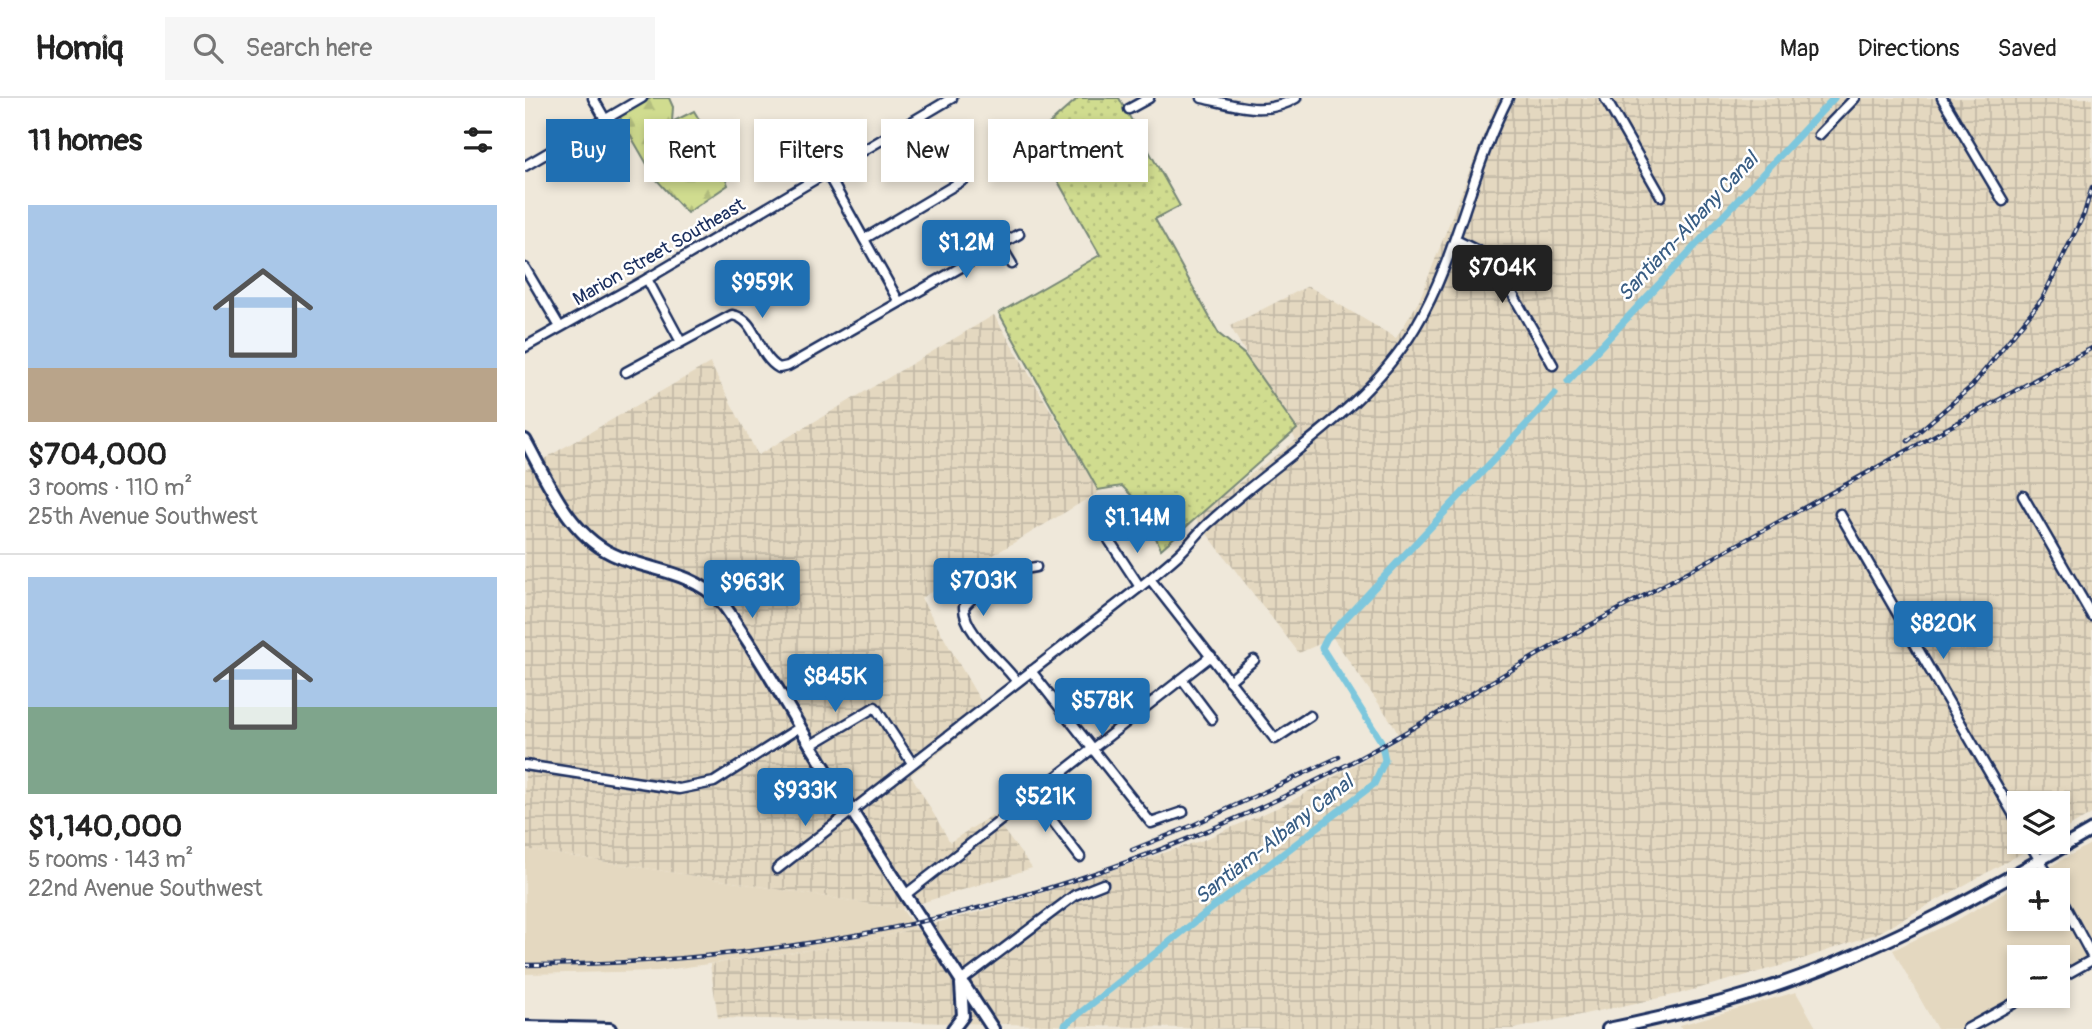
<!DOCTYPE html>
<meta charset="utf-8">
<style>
body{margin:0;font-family:Pangolin,sans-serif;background:#f6f6f6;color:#222;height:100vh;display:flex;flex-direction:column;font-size:26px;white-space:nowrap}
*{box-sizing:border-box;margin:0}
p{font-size:23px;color:#767676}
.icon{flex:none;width:38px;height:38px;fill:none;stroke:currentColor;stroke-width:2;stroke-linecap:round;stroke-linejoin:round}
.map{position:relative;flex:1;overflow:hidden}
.details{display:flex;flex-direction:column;background:#fff;width:525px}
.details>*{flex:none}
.banner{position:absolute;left:21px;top:21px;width:665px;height:63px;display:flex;gap:14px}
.fabs{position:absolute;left:1482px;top:693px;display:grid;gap:14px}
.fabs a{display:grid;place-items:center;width:63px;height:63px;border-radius:0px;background:#fff;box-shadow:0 4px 10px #0003;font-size:35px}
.price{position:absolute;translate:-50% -60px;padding:0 16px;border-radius:7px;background:#1f6fb2;color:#fff;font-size:23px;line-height:46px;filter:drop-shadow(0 2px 4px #0008)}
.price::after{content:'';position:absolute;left:50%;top:42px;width:21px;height:16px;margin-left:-10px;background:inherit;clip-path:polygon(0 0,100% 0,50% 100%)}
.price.current{background:#222;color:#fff}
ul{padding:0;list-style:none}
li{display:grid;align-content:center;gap:14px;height:371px;padding:0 28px}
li+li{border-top:2px solid #e0e0e0}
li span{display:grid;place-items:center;height:217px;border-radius:0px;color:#555}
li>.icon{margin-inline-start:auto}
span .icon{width:126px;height:126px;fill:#fffc;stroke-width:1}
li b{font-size:30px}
h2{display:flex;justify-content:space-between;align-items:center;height:84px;padding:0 28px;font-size:30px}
.tag{padding:0 24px;border-radius:0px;background:#fff;box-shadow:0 4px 10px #0003;font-size:24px;line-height:63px}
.tag.current{background:#1f6fb2;color:#fff}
header{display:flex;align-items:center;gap:42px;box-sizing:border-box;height:98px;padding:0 35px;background:#fff;border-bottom:2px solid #e0e0e0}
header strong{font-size:33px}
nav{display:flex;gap:38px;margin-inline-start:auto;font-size:24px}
.search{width:490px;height:63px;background:#f6f6f6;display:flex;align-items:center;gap:18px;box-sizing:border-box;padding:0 24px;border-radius:0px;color:#767676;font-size:26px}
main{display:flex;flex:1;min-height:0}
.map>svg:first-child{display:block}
.built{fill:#e4d8c0}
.industrial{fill:url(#industrial-grid)}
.grass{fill:url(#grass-dots);stroke:#768676;stroke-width:2}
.forest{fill:url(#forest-firs);stroke:#768676;stroke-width:2}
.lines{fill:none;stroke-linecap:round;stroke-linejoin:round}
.canal{stroke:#7dc7dd;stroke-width:7}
.minor-casing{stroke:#1b2f5e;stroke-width:13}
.major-casing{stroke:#1b2f5e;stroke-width:16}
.minor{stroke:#fff;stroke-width:8}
.major{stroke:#fff;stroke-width:10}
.rail-casing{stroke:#1b2f5e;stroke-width:4.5}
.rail{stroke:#fff;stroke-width:2;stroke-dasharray:5;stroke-linecap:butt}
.labels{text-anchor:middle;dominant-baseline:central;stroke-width:5;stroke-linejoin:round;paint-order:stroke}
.street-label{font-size:19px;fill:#1b2f5e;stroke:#fff}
.water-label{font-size:21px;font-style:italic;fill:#385d84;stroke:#fff}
</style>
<header>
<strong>Homiq</strong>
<div class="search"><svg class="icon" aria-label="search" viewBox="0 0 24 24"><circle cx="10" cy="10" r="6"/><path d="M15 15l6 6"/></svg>Search here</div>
<nav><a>Map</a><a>Directions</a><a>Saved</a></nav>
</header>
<main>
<section class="details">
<h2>11 homes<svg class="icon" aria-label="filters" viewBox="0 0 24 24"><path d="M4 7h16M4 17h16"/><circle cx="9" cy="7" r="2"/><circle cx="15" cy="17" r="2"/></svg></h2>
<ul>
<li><span style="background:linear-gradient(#a9c7e8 75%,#b9a48a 0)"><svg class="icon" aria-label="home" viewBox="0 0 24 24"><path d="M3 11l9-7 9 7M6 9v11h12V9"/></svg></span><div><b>$704,000</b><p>3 rooms · 110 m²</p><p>25th Avenue Southwest</p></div></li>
<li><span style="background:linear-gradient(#a9c7e8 60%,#7fa58c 0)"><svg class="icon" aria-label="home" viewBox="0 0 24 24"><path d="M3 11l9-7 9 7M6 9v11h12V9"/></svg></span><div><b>$1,140,000</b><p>5 rooms · 143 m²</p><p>22nd Avenue Southwest</p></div></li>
</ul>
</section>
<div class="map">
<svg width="1567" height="931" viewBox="0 0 1567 931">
<defs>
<pattern id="industrial-grid" width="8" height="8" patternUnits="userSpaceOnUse" patternTransform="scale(1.75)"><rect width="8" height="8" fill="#e4d8c0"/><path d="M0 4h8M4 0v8" fill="none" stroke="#c3baa7"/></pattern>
<pattern id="grass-dots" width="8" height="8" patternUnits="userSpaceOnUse" patternTransform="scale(1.75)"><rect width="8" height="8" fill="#d0dc8f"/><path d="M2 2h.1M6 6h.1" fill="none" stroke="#b2bd7e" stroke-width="1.8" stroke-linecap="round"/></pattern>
<pattern id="forest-firs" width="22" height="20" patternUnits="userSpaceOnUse" patternTransform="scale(1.75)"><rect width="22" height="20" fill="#d0dc8f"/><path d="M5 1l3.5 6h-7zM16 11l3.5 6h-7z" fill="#b2bd7e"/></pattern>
</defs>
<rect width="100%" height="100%" fill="#efe8da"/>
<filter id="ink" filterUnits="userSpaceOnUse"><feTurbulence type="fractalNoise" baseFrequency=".0143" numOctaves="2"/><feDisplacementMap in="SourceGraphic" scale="14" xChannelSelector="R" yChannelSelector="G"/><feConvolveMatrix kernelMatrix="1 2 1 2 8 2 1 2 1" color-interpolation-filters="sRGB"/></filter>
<g filter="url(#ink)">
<g class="built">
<path d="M1567 745V868L1533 887V859H1494V898H1513L1452 931H1412L1368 852 1432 822 1494 786V821H1533V782H1501Z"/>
<path d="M0 751 377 811 390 830 333 845 133 873 0 876Z"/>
<path d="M1271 894 1292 931H1157L1155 927Z"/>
</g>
<g class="industrial">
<path d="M973 0H1567V716L1533 735V705H1494V744H1517L1353 835 1266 865 1153 896 989 931H706L193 920 185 866 333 845 480 807 678 742 763 705 875 641 868 626 808 540 774 555 669 419 771 342 705 228 783 188 871 240 894 203Z"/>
<path d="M469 217 574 394 396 500 463 616 386 677 425 744 467 717 507 770 377 811 0 751V372L185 265 233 357Z"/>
</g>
<path class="grass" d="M553 0H594L655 108 630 121 694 236 719 256 772 331 636 451 616 407 597 388 573 392 474 215 575 157 527 73 544 63 524 26Z"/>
<path class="forest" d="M126 0H144L148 9 147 24 169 13 189 46 203 87 162 115 130 80 93 16Z"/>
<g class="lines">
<g class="canal">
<path d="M1043 283 1309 0"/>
<path d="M540 927 686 811 849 686 860 662 856 643 797 550 802 540 1030 296"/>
</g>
<defs>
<g id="minor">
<path d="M68 0 80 21"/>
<path d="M677 0C710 7 740 19 771 0"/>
<path d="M1080 0 1136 98"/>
<path d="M1417 0 1478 103"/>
<path d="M604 11 624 0"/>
<path d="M1294 37 1330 0"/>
<path d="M0 68 117 0"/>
<path d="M302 75 374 204"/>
<path d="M339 141 440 81"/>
<path d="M931 142 957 155 975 174 1028 267"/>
<path d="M475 146 487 166"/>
<path d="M0 170 35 229"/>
<path d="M122 181 156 244"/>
<path d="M0 249 122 181 427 0"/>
<path d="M101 274 207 217C233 221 230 256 254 270L263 268 494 136"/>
<path d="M1498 398 1567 518"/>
<path d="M1315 416 1494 726"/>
<path d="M584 442 615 489"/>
<path d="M625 481 750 641 785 618"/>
<path d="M506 573 626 725 658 714"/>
<path d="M657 581 687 621"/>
<path d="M704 583 729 562"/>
<path d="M492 584C478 563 438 535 439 509 451 493 492 471 511 469"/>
<path d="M286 647 350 609 387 665"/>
<path d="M0 667 154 691 189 684 275 629"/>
<path d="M507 696 555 759"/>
<path d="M1504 744 1526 782"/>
<path d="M252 771 625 481C637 470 650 461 661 449 670 440 677 430 687 422 756 359 840 313 890 230 933 158 945 74 983 0"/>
<path d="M1533 795 1567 858"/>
<path d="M380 797 686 558"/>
<path d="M1533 881 1567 862"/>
<path d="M436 883 550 797 578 786"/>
<path d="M1442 931 1502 898"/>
</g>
<g id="major">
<path d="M0 342C24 385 45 440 94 459 129 473 167 474 195 503 203 511 209 523 216 533 241 569 262 608 285 646 344 742 406 837 468 931"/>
<path d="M0 929 85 931"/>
<path d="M428 931 438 918 436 886"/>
<path d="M1083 931C1142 919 1201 905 1258 885 1367 847 1467 790 1567 732"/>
</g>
</defs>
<use href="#minor" class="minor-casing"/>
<use href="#major" class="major-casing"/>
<use href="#minor" class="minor"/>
<use href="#major" class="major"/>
<defs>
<g id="rail">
<path d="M1383 343 1447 288 1517 201 1559 116 1567 89"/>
<path d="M607 752 666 728 814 659"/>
<path d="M0 867C267 866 523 812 764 696 865 648 959 586 1056 532 1227 439 1398 345 1567 250"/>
</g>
</defs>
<use href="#rail" class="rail-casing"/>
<use href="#rail" class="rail"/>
</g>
</g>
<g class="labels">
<g class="street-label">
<text transform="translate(134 154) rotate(-30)">Marion Street Southeast</text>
</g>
<g class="water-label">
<text transform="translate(1163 129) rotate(-47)">Santiam-Albany Canal</text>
<text transform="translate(749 742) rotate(-38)">Santiam-Albany Canal</text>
</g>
</g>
</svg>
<div class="fabs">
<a><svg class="icon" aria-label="layers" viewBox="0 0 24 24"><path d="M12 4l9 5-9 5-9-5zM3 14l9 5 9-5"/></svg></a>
<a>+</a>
<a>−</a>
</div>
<b class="price" style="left:441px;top:182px">$1.2M</b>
<b class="price current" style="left:977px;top:207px">$704K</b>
<b class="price" style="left:237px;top:222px">$959K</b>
<b class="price" style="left:612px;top:457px">$1.14M</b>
<b class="price" style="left:458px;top:520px">$703K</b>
<b class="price" style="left:227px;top:522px">$963K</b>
<b class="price" style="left:1418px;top:563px">$820K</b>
<b class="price" style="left:310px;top:616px">$845K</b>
<b class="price" style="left:577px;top:640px">$578K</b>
<b class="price" style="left:280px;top:730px">$933K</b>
<b class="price" style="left:520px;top:736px">$521K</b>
<div class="banner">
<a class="tag current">Buy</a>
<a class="tag">Rent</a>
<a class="tag">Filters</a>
<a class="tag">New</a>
<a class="tag">Apartment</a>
</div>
</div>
</main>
